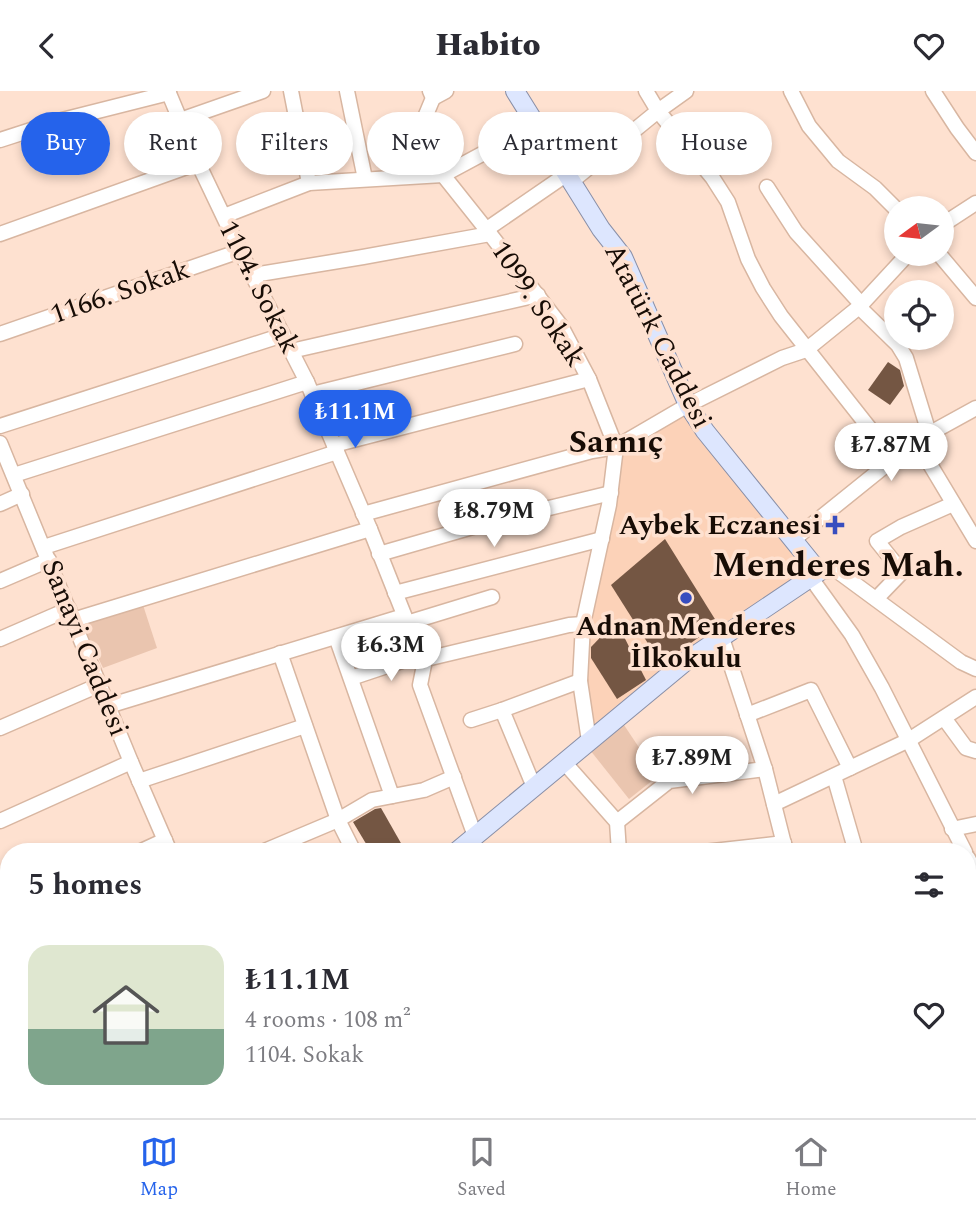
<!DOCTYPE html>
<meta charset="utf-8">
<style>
body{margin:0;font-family:Spectral,serif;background:#f7f7f7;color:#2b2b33;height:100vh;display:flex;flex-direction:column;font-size:26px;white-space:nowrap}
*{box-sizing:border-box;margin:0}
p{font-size:23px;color:#7c7c81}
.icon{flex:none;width:38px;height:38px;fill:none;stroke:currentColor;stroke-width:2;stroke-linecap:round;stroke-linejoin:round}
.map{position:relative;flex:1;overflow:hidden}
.sheet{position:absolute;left:0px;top:752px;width:976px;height:275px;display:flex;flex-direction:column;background:#fff;border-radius:28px 28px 0 0;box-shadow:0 4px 10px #0003}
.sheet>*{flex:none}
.banner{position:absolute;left:21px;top:21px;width:934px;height:63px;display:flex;gap:14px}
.needle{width:46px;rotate:255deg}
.buttons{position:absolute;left:884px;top:105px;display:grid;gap:14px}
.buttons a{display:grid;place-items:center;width:70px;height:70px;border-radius:50%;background:#fff;box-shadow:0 4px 10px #0003;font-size:35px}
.price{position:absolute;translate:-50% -60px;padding:0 16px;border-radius:24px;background:#fff;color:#222;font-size:23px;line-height:46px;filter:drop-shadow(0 2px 4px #0008)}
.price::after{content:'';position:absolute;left:50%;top:42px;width:21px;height:16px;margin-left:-10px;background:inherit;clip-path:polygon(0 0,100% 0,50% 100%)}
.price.on{background:#2563eb;color:#fff}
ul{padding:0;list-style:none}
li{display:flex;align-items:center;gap:21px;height:175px;padding:0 28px}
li+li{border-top:2px solid #e1e1e2}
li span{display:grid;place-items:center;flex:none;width:196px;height:140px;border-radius:21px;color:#555}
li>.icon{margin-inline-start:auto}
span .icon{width:84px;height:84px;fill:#fffc;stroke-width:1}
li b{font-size:30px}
h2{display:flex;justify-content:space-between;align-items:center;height:84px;padding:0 28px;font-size:30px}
.tag{padding:0 24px;border-radius:32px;background:#fff;box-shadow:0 4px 10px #0003;font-size:24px;line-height:63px}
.tag.on{background:#2563eb;color:#fff}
header{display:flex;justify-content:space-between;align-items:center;height:91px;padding:0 28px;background:#fff;font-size:32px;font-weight:800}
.dock{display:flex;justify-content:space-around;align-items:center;height:98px;border-top:2px solid #e1e1e2;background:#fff;font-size:19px;color:#7c7c81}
.dock a{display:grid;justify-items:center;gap:4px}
.dock .on{color:#2563eb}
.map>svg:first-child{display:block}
.built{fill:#fcd2b8}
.green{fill:#eac5af}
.building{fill:#745643}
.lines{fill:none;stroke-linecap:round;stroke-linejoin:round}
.minor-casing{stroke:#d8b6a1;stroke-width:17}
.major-casing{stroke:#898fa7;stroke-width:20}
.path{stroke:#ad9689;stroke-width:2;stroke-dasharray:3.5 3.5;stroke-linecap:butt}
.minor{stroke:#fff;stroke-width:14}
.major{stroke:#dde6fe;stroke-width:18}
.poi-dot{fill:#374dbf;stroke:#fee1d0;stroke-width:2.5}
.labels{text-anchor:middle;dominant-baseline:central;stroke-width:7;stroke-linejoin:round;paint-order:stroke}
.street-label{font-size:28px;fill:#170c05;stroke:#fee1d0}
.poi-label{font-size:28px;font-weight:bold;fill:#170c05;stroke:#fee1d0;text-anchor:end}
.quarter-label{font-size:32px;font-weight:bold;fill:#170c05;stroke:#fee1d0}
.district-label{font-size:35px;font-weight:bold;fill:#170c05;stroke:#fee1d0}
</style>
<header><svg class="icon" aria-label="back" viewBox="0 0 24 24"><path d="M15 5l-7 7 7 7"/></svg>Habito<svg class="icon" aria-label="heart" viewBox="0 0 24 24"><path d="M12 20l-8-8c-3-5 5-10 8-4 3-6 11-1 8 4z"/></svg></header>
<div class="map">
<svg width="976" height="1027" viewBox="0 0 976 1027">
<rect width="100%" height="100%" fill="#fee1d0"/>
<path class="built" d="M688 314 819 481 589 650 580 590 616 356Z"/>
<g class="green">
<path d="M142 511 157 557 103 577 81 530Z"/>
<path d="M624 634 658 685 629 708 590 659Z"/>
</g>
<g class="building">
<path d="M888 271 900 279 904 295 890 314 868 299Z"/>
<path d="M665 448 718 533 661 573 611 494Z"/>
<path d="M616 530 646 589 617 608 591 567V556Z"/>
<path d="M381 717 406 761H371L353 731 375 718Z"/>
</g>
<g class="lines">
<defs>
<g id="minor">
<path d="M168 0 198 72 240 160 307 291 370 438 424 574 420 594 475 745"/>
<path d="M291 0 309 92"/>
<path d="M347 0 365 88"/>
<path d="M430 0 433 7 423 31 424 45 433 69 443 84 490 143 561 235 589 288 616 356 609 414 583 533 580 590 589 650"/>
<path d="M646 0 658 20 712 86 728 111 748 168 763 197 781 225 893 367"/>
<path d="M791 0 809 35 838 70 875 97 896 118"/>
<path d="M933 0 957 37 976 62"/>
<path d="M433 7 446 0"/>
<path d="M180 29 263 0"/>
<path d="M0 49 62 29 169 2"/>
<path d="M571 91 658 20 686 0"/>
<path d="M767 96 796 141 862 214"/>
<path d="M224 125 309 92 443 84 536 34"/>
<path d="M942 134 976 112"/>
<path d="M487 138 567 83"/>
<path d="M0 143 198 72"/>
<path d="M939 163 976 207"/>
<path d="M253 184 363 166 490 143"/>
<path d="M859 216 898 254 906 267 929 342"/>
<path d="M0 243 240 160"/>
<path d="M291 260 538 204"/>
<path d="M312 303 515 253"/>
<path d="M0 335 283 244"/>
<path d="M916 350 976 450"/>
<path d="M0 352 131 671 170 761"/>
<path d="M334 354 589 288"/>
<path d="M14 384 307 291"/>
<path d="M0 413 22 403"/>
<path d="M363 423 592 360 616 356 688 314 782 267 806 259 859 216 908 163"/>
<path d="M793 449 916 350 976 317"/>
<path d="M44 456 337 361"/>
<path d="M379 463 483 433 611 402"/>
<path d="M819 481 836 479 961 571 976 578"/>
<path d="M811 487 852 544 882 597 965 761"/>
<path d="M0 490 49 469"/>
<path d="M395 502 602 448"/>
<path d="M876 508 902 481 877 450 901 436 953 413"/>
<path d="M73 529 370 438"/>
<path d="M407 532 492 506"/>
<path d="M336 546 392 705"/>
<path d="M722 547 765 678 786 761"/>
<path d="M0 548 69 518"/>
<path d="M280 562 338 729 354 761"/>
<path d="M422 569 569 534 583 533"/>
<path d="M351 587 420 564"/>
<path d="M108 615 404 525"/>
<path d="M747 624 811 599 850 677"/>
<path d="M944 627 966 657 976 660"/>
<path d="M471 629 502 619"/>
<path d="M0 637 99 594"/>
<path d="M564 671 617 731 619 761"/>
<path d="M834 685 856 761"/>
<path d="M139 690 305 635"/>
<path d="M534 696 502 619 580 590"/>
<path d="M774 713 909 649 976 606"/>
<path d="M0 730 131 671"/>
<path d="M617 731 669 690 765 678"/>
<path d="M952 738 976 733"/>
<path d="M139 761 165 749"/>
<path d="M262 761 338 729 372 709 424 699 454 686"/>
<path d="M704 761 784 752"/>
<path d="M968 767 976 782"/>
<path d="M0 827 9 823"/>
<path d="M968 852 976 849"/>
<path d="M968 1006 976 1001"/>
<path d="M325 1018 328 1027"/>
<path d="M401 1018 405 1027"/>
<path d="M465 1018 467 1027"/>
<path d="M615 1018 617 1027"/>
<path d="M953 1018 962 1027"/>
<path d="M19 1027 37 1018"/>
<path d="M530 1027 552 1018"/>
</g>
<g id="major">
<path d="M456 761 685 571 819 481 705 340 688 314 623 166 601 138 515 0"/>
<path d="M237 1027 242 1018"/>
</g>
</defs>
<use href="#minor" class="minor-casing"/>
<use href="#major" class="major-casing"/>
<path class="path" d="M198 1018 202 1027"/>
<use href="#minor" class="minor"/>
<use href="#major" class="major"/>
</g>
<g class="poi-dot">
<path d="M831.5 423.5h7v7h7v7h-7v7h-7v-7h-7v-7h7z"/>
<circle cx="686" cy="507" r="7"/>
</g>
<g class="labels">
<g class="street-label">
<text transform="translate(259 196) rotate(63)">1104. Sokak</text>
<text transform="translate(120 201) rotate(-19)">1166. Sokak</text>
<text transform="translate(538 213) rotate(56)">1099. Sokak</text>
<text transform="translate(658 245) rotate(63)">Atatürk Caddesi</text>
<text transform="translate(85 557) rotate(68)">Sanayi Caddesi</text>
</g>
<g class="poi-label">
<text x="821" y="434">Aybek Eczanesi</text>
<text x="686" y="535" text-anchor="middle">Adnan Menderes<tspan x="686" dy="32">İlkokulu</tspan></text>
</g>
<g class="quarter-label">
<text x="616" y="351">Sarnıç</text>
</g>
<g class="district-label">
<text x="838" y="474">Menderes Mah.</text>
</g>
</g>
</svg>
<div class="buttons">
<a><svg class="needle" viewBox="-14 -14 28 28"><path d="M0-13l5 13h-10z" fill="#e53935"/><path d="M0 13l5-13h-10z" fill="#7c7c81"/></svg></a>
<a><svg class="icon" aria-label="locate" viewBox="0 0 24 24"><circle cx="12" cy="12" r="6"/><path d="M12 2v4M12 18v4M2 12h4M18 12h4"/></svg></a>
</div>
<b class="price on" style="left:355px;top:359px">₺11.1M</b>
<b class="price" style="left:891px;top:392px">₺7.87M</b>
<b class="price" style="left:494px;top:458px">₺8.79M</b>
<b class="price" style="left:391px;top:592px">₺6.3M</b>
<b class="price" style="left:692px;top:705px">₺7.89M</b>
<div class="banner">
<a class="tag on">Buy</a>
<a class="tag">Rent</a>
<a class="tag">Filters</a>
<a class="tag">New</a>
<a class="tag">Apartment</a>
<a class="tag">House</a>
</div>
<section class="sheet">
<h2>5 homes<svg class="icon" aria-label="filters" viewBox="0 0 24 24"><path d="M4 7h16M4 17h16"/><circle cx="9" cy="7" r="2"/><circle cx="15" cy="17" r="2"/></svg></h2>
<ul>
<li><span style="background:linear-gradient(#dfe7d0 60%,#7fa58c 0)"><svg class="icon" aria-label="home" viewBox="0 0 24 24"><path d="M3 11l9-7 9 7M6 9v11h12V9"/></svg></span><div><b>₺11.1M</b><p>4 rooms · 108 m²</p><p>1104. Sokak</p></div><svg class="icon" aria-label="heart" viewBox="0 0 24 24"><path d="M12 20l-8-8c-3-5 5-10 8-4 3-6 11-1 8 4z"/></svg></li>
</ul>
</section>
</div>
<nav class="dock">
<a class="on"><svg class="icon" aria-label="map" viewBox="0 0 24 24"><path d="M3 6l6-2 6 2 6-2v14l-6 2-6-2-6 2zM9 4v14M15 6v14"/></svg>Map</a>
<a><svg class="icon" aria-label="saved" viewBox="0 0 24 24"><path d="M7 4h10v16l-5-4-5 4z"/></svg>Saved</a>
<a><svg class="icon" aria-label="home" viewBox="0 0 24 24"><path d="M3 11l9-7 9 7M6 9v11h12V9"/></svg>Home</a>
</nav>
